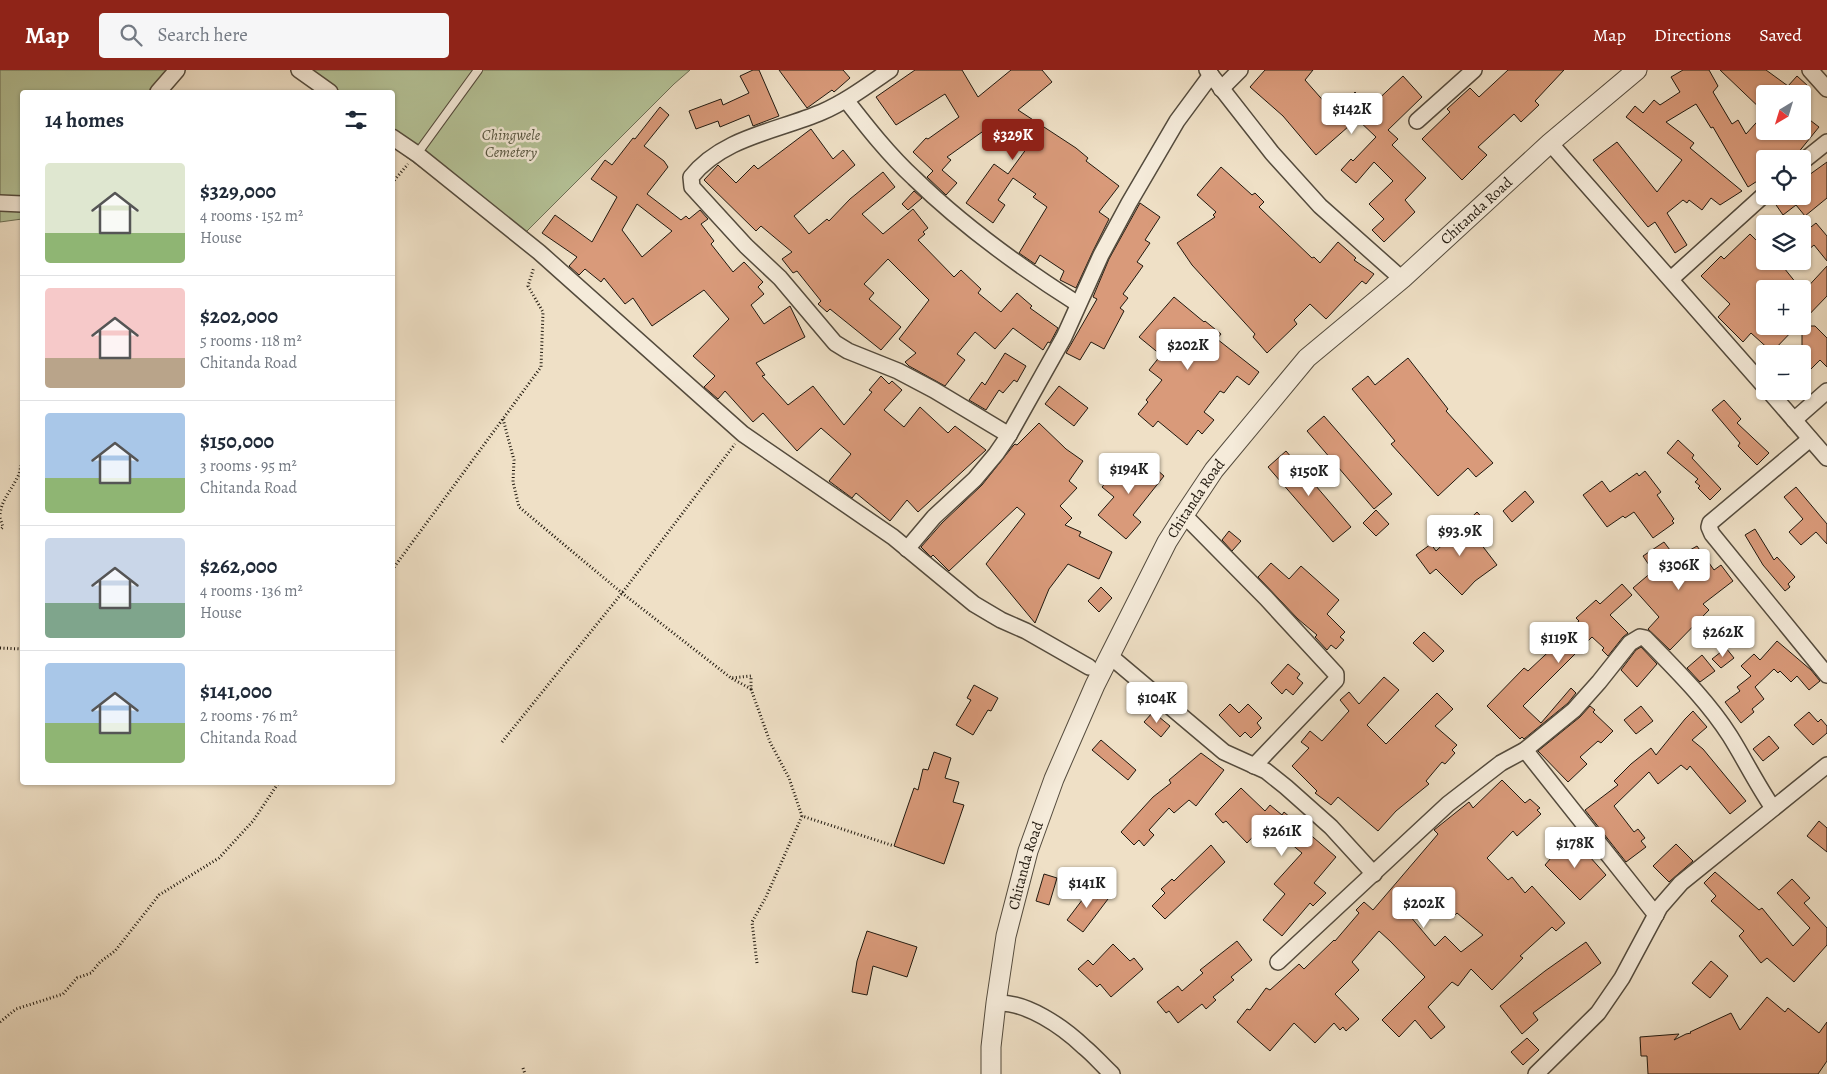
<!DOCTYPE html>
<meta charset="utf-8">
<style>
body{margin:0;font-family:Alegreya,serif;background:#f6f6f7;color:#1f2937;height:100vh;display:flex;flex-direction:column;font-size:19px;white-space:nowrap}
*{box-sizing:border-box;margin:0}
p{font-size:16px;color:#747a83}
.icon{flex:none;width:28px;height:28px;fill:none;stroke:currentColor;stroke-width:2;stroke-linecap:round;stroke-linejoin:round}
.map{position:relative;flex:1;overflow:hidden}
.panel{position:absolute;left:20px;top:20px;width:375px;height:695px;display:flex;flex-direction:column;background:#fff;border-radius:5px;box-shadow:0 1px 4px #0004}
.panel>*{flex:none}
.needle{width:32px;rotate:218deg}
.controls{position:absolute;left:1756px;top:15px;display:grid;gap:10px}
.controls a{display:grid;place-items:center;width:55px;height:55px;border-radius:5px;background:#fff;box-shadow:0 1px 4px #0004;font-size:25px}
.price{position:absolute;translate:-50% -42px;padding:0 11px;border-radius:5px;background:#fff;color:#222;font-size:16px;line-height:32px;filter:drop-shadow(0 1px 2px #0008)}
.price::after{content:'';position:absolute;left:50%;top:30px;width:15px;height:11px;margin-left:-8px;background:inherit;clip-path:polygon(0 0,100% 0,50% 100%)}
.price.current{background:#8f2418;color:#fff}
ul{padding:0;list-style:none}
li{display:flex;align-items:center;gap:15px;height:125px;padding:0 25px}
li+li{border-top:1px solid #e0e1e3}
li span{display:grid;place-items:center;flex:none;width:140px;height:100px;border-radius:5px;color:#555}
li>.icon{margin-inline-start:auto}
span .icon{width:60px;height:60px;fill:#fffc;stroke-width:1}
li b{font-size:21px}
h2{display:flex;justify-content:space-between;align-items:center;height:60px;padding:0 25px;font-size:21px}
header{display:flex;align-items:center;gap:30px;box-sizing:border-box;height:70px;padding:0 25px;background:#8f2418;color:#fff}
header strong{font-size:24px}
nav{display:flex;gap:28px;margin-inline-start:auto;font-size:18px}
.search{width:350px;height:45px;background:#f6f6f7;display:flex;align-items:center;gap:12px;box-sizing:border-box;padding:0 18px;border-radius:5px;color:#747a83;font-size:19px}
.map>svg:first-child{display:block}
.green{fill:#b5c398;stroke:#6b6e54}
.building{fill:#d99a7a;stroke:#21190f;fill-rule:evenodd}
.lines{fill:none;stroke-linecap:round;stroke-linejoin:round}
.service-casing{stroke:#544b3d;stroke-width:10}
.minor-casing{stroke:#544b3d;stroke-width:18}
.tertiary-casing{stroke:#544b3d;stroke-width:21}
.path{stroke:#21190f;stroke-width:3;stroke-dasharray:1 2.5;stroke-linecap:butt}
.service{stroke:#f5ebda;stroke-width:8}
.minor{stroke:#f5ebda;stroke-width:15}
.tertiary{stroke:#f5ebda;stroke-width:19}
.labels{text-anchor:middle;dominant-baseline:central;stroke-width:5;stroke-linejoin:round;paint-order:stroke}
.park-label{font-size:15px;font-style:italic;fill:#55543f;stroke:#f5ebda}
.street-label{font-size:15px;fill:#21190f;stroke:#f5ebda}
</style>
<header>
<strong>Map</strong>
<div class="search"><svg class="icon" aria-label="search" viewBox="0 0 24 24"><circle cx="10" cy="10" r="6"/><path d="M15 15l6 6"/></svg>Search here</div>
<nav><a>Map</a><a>Directions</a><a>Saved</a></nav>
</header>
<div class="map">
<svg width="1827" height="1004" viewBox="0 0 1827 1004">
<rect width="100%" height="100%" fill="#efe0c6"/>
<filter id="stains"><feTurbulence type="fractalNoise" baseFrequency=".004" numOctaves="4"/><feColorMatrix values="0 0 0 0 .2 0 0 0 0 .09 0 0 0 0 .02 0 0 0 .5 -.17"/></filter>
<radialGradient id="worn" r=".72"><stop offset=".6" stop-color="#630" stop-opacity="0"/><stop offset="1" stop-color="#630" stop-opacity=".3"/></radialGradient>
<g class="green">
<path d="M0 0H169L151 22H22V149L0 152Z"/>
<path d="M290 0H690L674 14 518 170 393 77 392 22H320Z"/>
</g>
<g class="building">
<path d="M753 0H759L779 46 753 56 749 45 720 57 718 51 696 59 689 41 721 29 723 35 749 23 740 6Z"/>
<path d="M779 0H843L850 8 834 22 832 20 807 38Z"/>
<path d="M915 0H962L978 27 1011 0H1042L1052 12 1018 40 1076 78 1088 88 1086 91 1119 116 1099 142 1109 149 1093 181 1076 218 1060 210 1064 201 1040 185 1035 194 1019 183 1047 137 1033 127 1036 124 1013 108 998 130 1005 135 993 153 966 133 994 94 1008 104 1027 78 1008 66 996 52 947 87 951 90 942 100 957 113 946 125 927 107 933 101 913 82 926 68 928 69 959 47 945 24 896 55 876 27Z"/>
<path d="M1265 0H1313L1305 10 1335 44 1355 22 1370 37 1403 6 1422 27 1388 60 1398 69 1392 75 1426 108 1405 130 1415 142 1384 172 1372 160 1384 149 1369 134 1393 111 1374 92 1356 113 1341 100 1351 89 1353 91 1376 67 1357 49 1316 85 1283 46 1250 17Z"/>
<path d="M1508 0H1564L1535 31 1539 35 1521 52 1514 44 1478 77 1487 85 1462 110 1422 69 1450 42 1447 39 1470 18 1479 27Z"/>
<path d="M1683 0H1709L1718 16 1713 22 1732 54 1738 50 1746 64 1765 43 1720 0H1766L1788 16 1797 6 1808 16 1802 24H1765V61H1802V44L1819 57 1793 89H1765V106L1748 117 1713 57 1711 58 1696 34 1666 52 1694 73 1690 78 1742 121 1720 135 1711 128 1702 140 1689 130 1687 133 1683 130 1667 143 1687 175 1675 183 1655 152 1648 157 1593 90 1617 72 1657 122 1682 90 1626 47 1635 36 1643 43 1654 30 1660 35 1680 22 1671 7Z"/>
<path d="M660 37 669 45 644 76 664 91 668 97 647 124 681 150 686 146 689 149 700 140 708 149 701 154 714 171 711 174 733 202 744 192 763 212 758 217 764 224 751 235 764 254 790 236 805 267 756 293 765 305 762 306 788 335 813 316 844 355 872 322 869 320 881 306 889 314 892 311 902 320 884 340 904 357 920 337 948 363 955 356 986 380 918 442 907 430 890 451 856 423 852 428 829 411 851 384 821 358 797 381 763 343 753 352 725 321 718 329 704 317 715 306 693 286 729 249 704 220 652 256 633 228 625 234 604 208 601 212 585 199 579 205 569 196 577 187 542 163 555 145 592 172 617 127 591 109 605 90 612 95 633 68 635 69ZM637 134 672 161 642 187 622 160Z"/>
<path d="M811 59 833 89 843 80 855 95 794 146 809 164 827 149 829 151 850 129 883 102 895 117 862 144 883 164 913 139 928 158 923 162 925 164 918 170 954 207 961 200 981 219 978 223 1001 242 1017 223 1032 236 1030 238 1058 258 1050 273 1048 272 1043 280 1013 258 995 279 975 262 957 284 965 290 945 316 909 296 905 292 916 283 899 269 929 230 888 189 864 214 874 223 869 229 901 257 881 280 830 239 827 242 818 234 821 231 797 201 793 203 782 189 792 182 761 156 756 161 704 110 718 95 736 113 754 95 758 99Z"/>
<path d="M1827 92V128L1805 146 1796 135 1783 145 1774 132 1782 126H1802V110Z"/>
<path d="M1221 97 1252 125 1255 123 1264 132 1259 137 1312 188 1314 187 1320 193 1338 172 1356 188 1354 190 1374 204 1366 214 1362 211 1326 249 1310 234 1294 250 1297 254 1267 283 1253 267 1255 264 1192 195 1177 173 1215 147 1213 145 1216 142 1197 125Z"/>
<path d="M914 121 922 128 908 140 902 134Z"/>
<path d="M1140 133 1160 147 1145 170 1150 173 1137 192 1143 196 1123 224 1128 228 1120 238 1124 241 1104 279 1091 272 1080 290 1066 283 1097 229 1093 227 1109 189Z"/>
<path d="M1816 153 1827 166V191L1814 175 1802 185V164Z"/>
<path d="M1750 164 1765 179V191H1773L1782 199 1784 198 1801 219H1765V256H1797L1772 282 1751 263 1743 272 1718 247 1730 234 1701 206 1721 186 1724 189Z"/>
<path d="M1827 196V226L1802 252V223Z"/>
<path d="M1174 227 1204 252 1205 251 1221 264 1217 269 1259 302 1249 315 1237 306 1224 323 1220 321 1204 342 1214 350 1202 364 1198 360 1187 375 1158 351 1153 357 1138 344 1148 332 1146 330 1162 310 1149 300 1161 285 1139 267Z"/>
<path d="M1802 256H1815L1827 268V297L1820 290 1802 308Z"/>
<path d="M1005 283 1026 296 1017 312 1014 310 1003 323 999 320 986 340 969 330 982 312 985 315Z"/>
<path d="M1408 288 1448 339 1446 341 1493 393 1476 407 1468 398 1438 426 1391 374 1395 371 1352 319 1368 306 1375 315Z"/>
<path d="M1059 316 1088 338 1074 356 1045 334Z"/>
<path d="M1724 330 1741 349 1737 353 1769 383 1757 395 1738 376 1740 373 1712 340Z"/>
<path d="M1324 346 1392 424 1374 439 1307 361Z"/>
<path d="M1039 353 1066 379 1083 391 1069 411 1077 418 1060 436 1072 448 1065 455 1081 462 1079 466 1112 482 1099 509 1068 494 1049 519 1035 553 986 494 1025 444 1017 437 949 501 933 485 931 487 921 477 942 453 982 415 1013 376 1015 374 1017 375Z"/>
<path d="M1678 370 1694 385 1692 388 1721 419 1710 430 1698 418 1700 416 1695 412 1698 409 1667 383Z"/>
<path d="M1286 381 1351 457 1333 472 1268 397Z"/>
<path d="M1127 388 1141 400 1148 392 1164 406 1133 445 1141 452 1126 469 1098 445 1114 427 1102 417Z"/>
<path d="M1645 401 1661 422 1657 425 1674 449 1672 451 1674 453 1653 468 1634 442 1625 448 1623 446 1607 457 1583 425 1602 411 1610 422 1637 403 1639 406Z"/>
<path d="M1796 417 1827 454V474L1816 462 1801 475 1789 462 1803 449 1784 427Z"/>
<path d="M1525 421 1534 432 1512 452 1503 441Z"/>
<path d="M1376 440 1389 454 1376 466 1363 453Z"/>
<path d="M1477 442 1487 453 1474 465 1497 495 1475 511 1462 525 1436 499 1430 504 1416 485 1431 474 1436 481Z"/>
<path d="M1755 459 1774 490 1777 487 1795 507 1788 514 1790 517 1785 521 1763 495 1745 465Z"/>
<path d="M1229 461 1241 471 1232 481 1222 470Z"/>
<path d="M1664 472 1676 488 1697 476 1714 500 1721 495 1733 511 1703 534 1709 540 1670 580 1648 559 1659 547 1633 518 1653 501 1643 486Z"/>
<path d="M1271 493 1289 509 1301 496 1339 530 1327 544 1345 562 1340 567 1344 570 1336 579 1331 575 1327 580 1315 567 1317 565 1298 549 1258 507Z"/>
<path d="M1622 514 1632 525 1610 545 1628 563 1623 567 1608 586 1602 580 1604 578 1592 567 1523 636 1541 653 1571 618 1576 623 1568 633 1524 669 1522 667 1520 669 1487 636 1524 598 1528 601 1560 571 1558 569 1579 551 1576 548 1596 530 1600 534Z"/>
<path d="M1101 517 1112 528 1099 542 1088 531Z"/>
<path d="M1424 562 1444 581 1433 592 1413 573Z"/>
<path d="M1777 571 1811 600 1820 611 1809 620 1797 606 1791 612 1780 601 1778 603 1774 599 1755 617 1764 629 1752 639 1754 642 1741 653 1725 632 1740 621 1737 617 1751 606 1741 596 1754 584 1760 590Z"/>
<path d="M1641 577 1657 594 1637 617 1621 600 1636 580Z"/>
<path d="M1726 578 1734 588 1721 598 1712 589Z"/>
<path d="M1702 585 1715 601 1700 612 1687 598Z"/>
<path d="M1288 594 1300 604 1297 608 1303 613 1293 625 1286 619 1282 624 1271 613Z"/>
<path d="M1384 607 1399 620 1367 655 1386 674 1437 623 1453 639 1435 656 1457 675 1452 680 1455 683 1445 694 1442 692 1426 711 1429 714 1396 741 1378 761 1338 727 1331 735 1315 723 1317 721 1292 696 1309 678 1301 672 1310 661 1322 671 1349 641 1340 630 1349 622 1359 634Z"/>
<path d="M974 615 998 628 991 641 988 640 973 665 956 655 971 630 967 628Z"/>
<path d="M1230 634 1239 643 1248 634 1262 648 1257 653 1261 658 1251 668 1245 662 1240 667 1219 645Z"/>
<path d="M1590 636 1595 640 1593 642 1613 661 1601 673 1598 671 1580 687 1587 694 1568 712 1538 681 1580 647Z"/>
<path d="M1641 636 1653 651 1636 664 1624 650Z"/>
<path d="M1693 641 1707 657 1692 670 1703 679 1746 731 1730 744 1690 696 1687 700 1681 695 1658 714 1649 702 1614 736 1634 762 1638 759 1645 768 1641 771 1646 777 1626 792 1585 740 1618 715 1614 711 1631 694 1651 678 1656 685 1685 649Z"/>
<path d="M1153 642 1170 656 1161 667 1144 652Z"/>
<path d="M1809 642 1818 652 1821 649 1827 656V663L1813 675 1794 655Z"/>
<path d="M1769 666 1779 678 1763 691 1753 679Z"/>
<path d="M1101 670 1136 700 1128 710 1092 680Z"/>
<path d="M934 682 951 688 945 708 959 712 953 732 964 735 944 794 894 776 914 718 918 720 923 699 928 700Z"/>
<path d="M1201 683 1224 700 1196 736 1189 730 1174 743 1169 738 1149 760 1154 765 1144 776 1139 770 1134 775 1121 762 1153 727 1171 713 1169 710Z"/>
<path d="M1502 710 1525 733 1530 729 1540 738 1537 740 1541 744 1517 766 1513 761 1487 788 1508 810 1512 807 1525 823 1532 816 1565 853 1556 861 1552 857 1520 886 1523 888 1492 920 1471 899 1458 916 1452 912 1428 937 1445 957 1431 969 1415 950 1399 967 1382 950 1425 907 1390 871 1379 861 1352 892 1359 900 1335 924 1359 949 1346 961 1343 957 1340 960 1334 953 1315 973 1294 953 1270 981 1237 952 1247 939 1250 940 1266 918 1270 920 1299 894 1304 899 1334 870 1335 871 1359 843 1356 840 1364 832 1373 840 1438 764 1434 760 1469 732 1473 738ZM1429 823 1455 845 1457 843 1483 865 1461 882 1445 866 1435 876 1410 846Z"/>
<path d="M1241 718 1265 741 1270 735 1282 745 1284 742 1336 787 1314 813 1326 823 1313 836 1310 833 1282 866 1263 850 1285 824 1274 814 1302 783 1266 753 1247 773 1226 751 1223 753 1215 744Z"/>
<path d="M1819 751 1827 758V782L1807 766Z"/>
<path d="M1568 768 1571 771 1573 768 1606 805 1580 830 1545 795Z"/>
<path d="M1676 774 1693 791 1669 812 1653 796Z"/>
<path d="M1211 775 1225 792 1165 849 1152 836 1165 823 1161 819 1172 809 1174 811Z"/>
<path d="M1715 802 1759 840 1762 838 1793 876 1810 858 1777 823 1792 809 1810 828 1804 833 1827 858V875L1794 912 1767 888 1761 893 1739 866 1744 861 1711 831 1716 826 1704 813Z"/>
<path d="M1044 804 1057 808 1049 835 1036 831Z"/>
<path d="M1092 817 1108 829 1083 862 1067 850Z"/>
<path d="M867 861 917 877 907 907 873 896 867 925 852 922 857 891Z"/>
<path d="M1237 871 1252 890 1231 907 1234 910 1213 927 1216 930 1206 939 1202 934 1178 953 1169 941 1166 943 1157 932 1178 916 1182 921 1203 903 1200 900Z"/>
<path d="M1586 872 1601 893 1533 943 1538 950 1522 964 1500 936 1545 901Z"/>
<path d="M1113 874 1130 891 1134 888 1143 899 1111 927 1100 914 1097 917 1078 899 1088 890 1093 895Z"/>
<path d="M1711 891 1728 906 1710 928 1692 913Z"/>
<path d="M1767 927 1785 942 1788 938 1819 963 1827 952V991L1818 1004H1648L1647 986H1641L1640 967 1679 964 1674 970 1686 964 1691 963 1690 962 1731 943 1740 960Z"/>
<path d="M1527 968 1539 980 1523 995 1511 982Z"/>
</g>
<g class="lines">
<defs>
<path id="service" d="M417 84 478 0"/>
<g id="minor">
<path d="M299 0 330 22"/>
<path d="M890 0C868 15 847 31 822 42 778 61 723 67 691 107L692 117 746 176 780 208 835 273 848 281 898 301 934 320 1009 365"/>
<path d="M1207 0 1272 83 1320 136 1402 209"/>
<path d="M1810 0 1827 19"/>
<path d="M1221 19 1240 0"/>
<path d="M158 22 177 0"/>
<path d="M846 30C867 57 889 85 914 108 963 156 1020 197 1078 234"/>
<path d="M1417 51 1474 0"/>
<path d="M392 67 417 84 539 182 743 364 893 467 974 534 1001 550 1026 561 1089 597"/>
<path d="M1550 73 1765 317"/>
<path d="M1802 92 1827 72"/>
<path d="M0 133 22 134"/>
<path d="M1671 209 1765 124"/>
<path d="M1769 321 1827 388"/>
<path d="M1794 350 1827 321"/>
<path d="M1810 369 1710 453 1709 457 1712 464 1827 605"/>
<path d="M1184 445 1266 528 1336 604V610L1254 696"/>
<path d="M907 479 934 447 975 409 996 384 1009 365 1064 267 1101 185 1129 133 1177 51 1211 5"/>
<path d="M1110 586 1224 682 1266 701 1286 717 1331 757 1374 804"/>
<path d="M1525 680 1656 845"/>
<path d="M1278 892 1448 734 1501 693 1525 680 1574 640 1599 612 1630 573 1640 567 1645 568C1675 599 1707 630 1730 666 1745 690 1757 715 1773 738"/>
<path d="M996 933C1026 931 1063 957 1084 977 1094 985 1102 995 1112 1004"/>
<path d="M1536 1004 1598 943 1622 908 1660 837 1681 813 1827 695"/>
</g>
<g id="tertiary">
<path id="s1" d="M991 1004V977L996 933 1006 866 1028 781 1054 709 1095 615 1167 472 1184 445 1214 400 1307 288 1402 209 1550 73 1637 0"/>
</g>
</defs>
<use href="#service" class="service-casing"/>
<use href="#minor" class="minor-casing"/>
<use href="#tertiary" class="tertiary-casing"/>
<g class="path">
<path d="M392 113 408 94"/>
<path d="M503 349 514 390 513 412 519 437 622 523 731 608 751 606V619L731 608"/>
<path d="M0 444C2 429 11 421 17 408 20 403 20 398 22 393"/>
<path d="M0 448 3 457 0 460"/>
<path d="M392 500 541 297 543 242 528 216 534 197"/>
<path d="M0 578 22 579"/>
<path d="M751 619 770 672 789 708 802 746"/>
<path d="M502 672 622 523 735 374"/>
<path d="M757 893 752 852 766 827 802 746 894 776"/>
<path d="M0 952 16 939 63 924 77 908 91 903 100 892 115 881 159 825 219 788 253 751 279 712"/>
<path d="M523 998 525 1004"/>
</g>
<use href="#service" class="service"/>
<use href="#minor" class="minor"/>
<use href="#tertiary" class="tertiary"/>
</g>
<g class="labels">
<g class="park-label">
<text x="511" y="65">Chingwele<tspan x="511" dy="17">Cemetery</tspan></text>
</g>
<g class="street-label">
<text stroke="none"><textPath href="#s1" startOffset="1022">Chitanda Road</textPath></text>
<text stroke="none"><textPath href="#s1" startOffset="618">Chitanda Road</textPath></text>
<text stroke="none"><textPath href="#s1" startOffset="212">Chitanda Road</textPath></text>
</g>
</g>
<rect width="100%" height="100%" filter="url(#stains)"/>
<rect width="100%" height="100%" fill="url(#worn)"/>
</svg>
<div class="controls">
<a><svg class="needle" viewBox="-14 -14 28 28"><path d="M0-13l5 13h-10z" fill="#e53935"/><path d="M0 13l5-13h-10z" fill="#747a83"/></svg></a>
<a><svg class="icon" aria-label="locate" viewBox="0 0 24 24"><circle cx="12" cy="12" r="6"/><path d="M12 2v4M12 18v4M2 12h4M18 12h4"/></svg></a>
<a><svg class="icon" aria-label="layers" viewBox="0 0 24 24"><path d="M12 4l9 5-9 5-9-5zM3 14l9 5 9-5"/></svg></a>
<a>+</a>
<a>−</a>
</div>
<b class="price" style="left:1352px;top:65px">$142K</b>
<b class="price current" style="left:1013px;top:91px">$329K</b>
<b class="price" style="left:1188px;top:301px">$202K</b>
<b class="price" style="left:1129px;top:425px">$194K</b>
<b class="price" style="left:1309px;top:427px">$150K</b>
<b class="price" style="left:1460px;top:487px">$93.9K</b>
<b class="price" style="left:1679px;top:521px">$306K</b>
<b class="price" style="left:1723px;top:588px">$262K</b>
<b class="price" style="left:1559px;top:594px">$119K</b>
<b class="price" style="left:1157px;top:654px">$104K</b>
<b class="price" style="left:1282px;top:787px">$261K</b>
<b class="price" style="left:1575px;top:799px">$178K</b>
<b class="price" style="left:1087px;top:839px">$141K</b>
<b class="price" style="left:1424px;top:859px">$202K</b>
<section class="panel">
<h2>14 homes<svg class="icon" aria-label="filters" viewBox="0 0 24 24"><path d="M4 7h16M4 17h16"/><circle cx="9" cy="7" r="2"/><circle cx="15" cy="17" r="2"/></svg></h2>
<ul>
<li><span style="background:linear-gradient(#dfe7d0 70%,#8fb573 0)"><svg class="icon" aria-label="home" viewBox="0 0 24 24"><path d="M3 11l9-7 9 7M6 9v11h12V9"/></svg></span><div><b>$329,000</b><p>4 rooms · 152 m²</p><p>House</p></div></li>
<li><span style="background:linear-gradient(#f6c9c9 70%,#b9a48a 0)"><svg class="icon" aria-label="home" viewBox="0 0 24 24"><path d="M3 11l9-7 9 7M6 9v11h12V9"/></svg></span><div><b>$202,000</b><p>5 rooms · 118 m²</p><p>Chitanda Road</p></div></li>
<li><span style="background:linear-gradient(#a9c7e8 65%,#8fb573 0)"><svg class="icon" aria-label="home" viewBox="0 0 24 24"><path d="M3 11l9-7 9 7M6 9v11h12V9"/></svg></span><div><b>$150,000</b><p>3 rooms · 95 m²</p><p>Chitanda Road</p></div></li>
<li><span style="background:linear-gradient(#c9d6e8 65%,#7fa58c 0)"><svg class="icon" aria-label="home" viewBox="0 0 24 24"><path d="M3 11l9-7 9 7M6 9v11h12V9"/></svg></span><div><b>$262,000</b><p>4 rooms · 136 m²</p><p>House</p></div></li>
<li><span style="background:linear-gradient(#a9c7e8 60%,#8fb573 0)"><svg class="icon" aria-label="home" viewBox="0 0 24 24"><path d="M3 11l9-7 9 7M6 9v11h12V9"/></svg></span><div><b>$141,000</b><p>2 rooms · 76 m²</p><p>Chitanda Road</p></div></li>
</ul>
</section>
</div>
